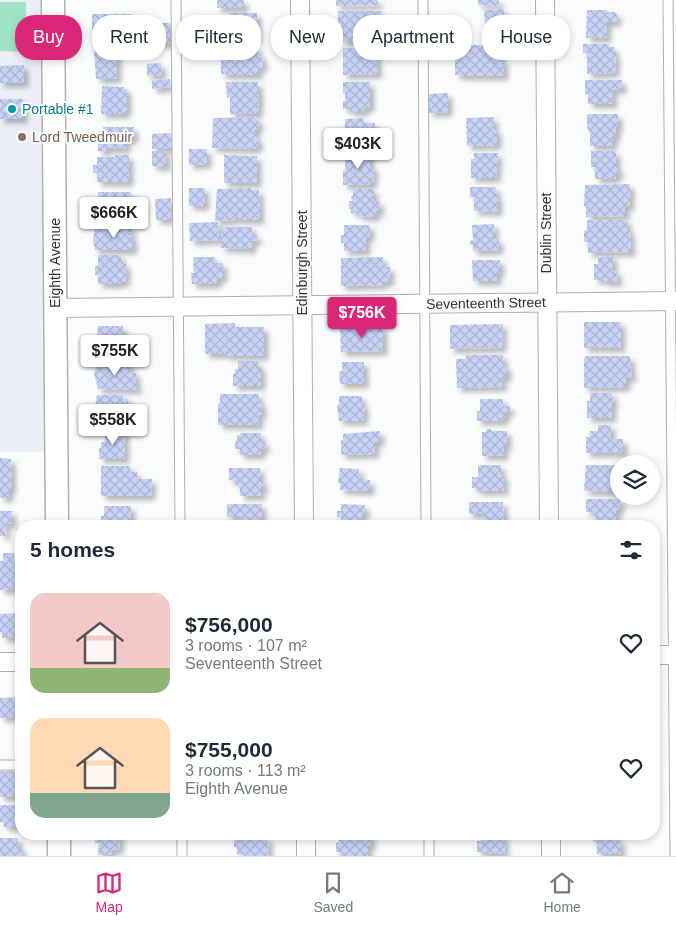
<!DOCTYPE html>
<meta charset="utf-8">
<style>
body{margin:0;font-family:Arial,sans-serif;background:#f2f2f3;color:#1f2937;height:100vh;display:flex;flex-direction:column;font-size:19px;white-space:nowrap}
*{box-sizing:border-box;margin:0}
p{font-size:16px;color:#747a83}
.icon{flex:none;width:28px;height:28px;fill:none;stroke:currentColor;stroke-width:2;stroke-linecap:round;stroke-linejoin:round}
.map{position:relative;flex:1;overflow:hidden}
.panel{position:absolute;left:15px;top:520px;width:645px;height:320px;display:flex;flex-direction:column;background:#fff;border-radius:20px;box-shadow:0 2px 8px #0003}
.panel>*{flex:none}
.hud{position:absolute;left:15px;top:15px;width:646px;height:45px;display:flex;gap:10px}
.fabs{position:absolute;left:610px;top:455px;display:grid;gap:10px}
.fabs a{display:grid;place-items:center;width:50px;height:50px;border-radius:50%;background:#fff;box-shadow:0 2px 8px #0003;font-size:25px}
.price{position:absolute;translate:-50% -42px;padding:0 11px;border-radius:5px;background:#fff;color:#222;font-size:16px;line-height:32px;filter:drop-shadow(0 1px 2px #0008)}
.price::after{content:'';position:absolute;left:50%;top:30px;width:15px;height:11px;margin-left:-8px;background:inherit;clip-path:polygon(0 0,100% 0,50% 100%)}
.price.current{background:#db2777;color:#fff}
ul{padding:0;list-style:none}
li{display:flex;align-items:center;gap:15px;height:125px;padding:0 15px}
li span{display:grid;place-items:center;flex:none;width:140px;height:100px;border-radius:15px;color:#555}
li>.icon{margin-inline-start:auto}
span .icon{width:60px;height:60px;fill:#fffc;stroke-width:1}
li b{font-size:21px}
h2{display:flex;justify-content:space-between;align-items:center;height:60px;padding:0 15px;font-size:21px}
.chip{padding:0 18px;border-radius:20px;background:#fff;box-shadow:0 2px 8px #0003;font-size:18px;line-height:45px}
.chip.current{background:#db2777;color:#fff}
.menu{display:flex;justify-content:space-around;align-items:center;height:70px;border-top:1px solid #e0e1e3;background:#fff;font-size:14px;color:#747a83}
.menu a{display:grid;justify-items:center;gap:2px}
.menu .current{color:#db2777}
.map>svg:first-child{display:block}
.built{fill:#ebeef7}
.park{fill:#9fe4c5}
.building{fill:url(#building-cross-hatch);filter:url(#shadow)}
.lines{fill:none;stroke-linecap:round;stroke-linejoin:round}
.service-casing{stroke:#afb0b2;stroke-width:11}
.minor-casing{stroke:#afb0b2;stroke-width:20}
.tertiary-casing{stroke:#afb0b2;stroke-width:25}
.service{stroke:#fff;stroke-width:9}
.minor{stroke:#fff;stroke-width:18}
.tertiary{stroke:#fff;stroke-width:22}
.culture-dot{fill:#0f9aa8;stroke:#fafbfd;stroke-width:2}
.education-dot{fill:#8d6e63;stroke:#fafbfd;stroke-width:2}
.labels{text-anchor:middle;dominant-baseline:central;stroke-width:4;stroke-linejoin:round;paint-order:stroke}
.culture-label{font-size:14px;fill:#0d838f;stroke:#fafbfd;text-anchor:start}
.education-label{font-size:14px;fill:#785e54;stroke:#fafbfd;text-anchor:start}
.street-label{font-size:14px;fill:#333334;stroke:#fafbfd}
</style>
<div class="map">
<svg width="676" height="856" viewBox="0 0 676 856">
<defs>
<pattern id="building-cross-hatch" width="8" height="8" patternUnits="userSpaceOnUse" patternTransform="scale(1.25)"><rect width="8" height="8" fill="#c6d2f6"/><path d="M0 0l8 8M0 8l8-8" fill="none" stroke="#abb5d4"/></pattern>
<filter id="shadow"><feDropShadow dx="4.5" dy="4.5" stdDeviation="2.5" flood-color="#0004"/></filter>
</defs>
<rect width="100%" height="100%" fill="#fafbfd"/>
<path class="built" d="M0 0H43L47 452H0Z"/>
<path class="park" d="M0 2H26L25 52 0 51Z"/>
<g class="building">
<rect x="217" y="0" width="27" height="8"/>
<path d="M336 0H378V5L336 6Z"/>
<rect x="478" y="0" width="21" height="5"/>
<path d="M504 9V20H508V39L486 40V33H489V25L485 24 484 10Z"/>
<path d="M587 10H607V12H615L617 15V22H607V38H586Z"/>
<path d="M338 11H381V24H387V39H382L381 42H341V24H338Z"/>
<path d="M229 13H257V39H237L236 27H229Z"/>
<path d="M92 14H132V20H134L132 38H113V41H92Z"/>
<path d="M212 21V43L193 44 192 22Z"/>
<rect x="154" y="23" width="16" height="21"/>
<path d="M583 44H609V47H614V54H616L615 73 587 74V53H583Z"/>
<path d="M455 45H501V61H504V76H460V75H455Z"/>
<path d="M103 48H109V51L117 50V79H96L94 51 103 50Z"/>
<path d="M236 48H258V55H262L263 68H258V75H226V74H221V56L236 54Z"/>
<path d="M343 48H376L378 74 343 75Z"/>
<path d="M161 63 162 75 147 76V64Z"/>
<path d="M24 65V83H0V66Z"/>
<path d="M170 79 171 87 152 89V80Z"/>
<path d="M585 80H622V90L613 89V104H588V94H585Z"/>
<path d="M226 82H258V92H259L258 114H230V97L227 98Z"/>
<path d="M343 82H370V108H364V112H358V111L352 112 350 111V109H343V101H345V93H343Z"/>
<path d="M102 86 124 87V89H127V111H125V114H101Z"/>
<path d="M448 93V112L429 113V94Z"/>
<rect x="0" y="99" width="23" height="20"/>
<path d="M587 114H618V128H613L616 129V137H613V146H590V132L587 128Z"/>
<path d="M255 117 259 122 258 128 255 130V136L259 141V145L255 149 212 148 213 118Z"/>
<path d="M494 117V130H497V145L467 146 466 118Z"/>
<path d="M364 118V123H375V134L366 135 365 147 344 148 345 119Z"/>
<path d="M103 127H134V138H130V141H126V149H106V152L98 151V140H101L103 138Z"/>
<path d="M171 133 172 149H152V134Z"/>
<path d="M189 149H207V164L189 165Z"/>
<path d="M152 151H166V167L152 166Z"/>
<path d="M591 151H616V168H619V174H616V179H595V167H591Z"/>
<path d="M345 153H370V167H374L373 183H370V185H343V171H345Z"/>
<path d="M474 153H498L496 178H471V159H474Z"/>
<path d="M115 155H129V182H97V173H93V165H97V157H115Z"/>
<path d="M224 155 257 156V183H224Z"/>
<path d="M630 184V206H625V216L586 217V206H584L585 185Z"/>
<path d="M470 187H496V196H498V212L474 211V197H470Z"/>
<rect x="189" y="188" width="16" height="18"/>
<path d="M251 188V190H259L260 220H238V218H235V220L215 221 217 189Z"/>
<path d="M353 189H374V202H380V211H376V215L374 217 358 216V213H351V209H349V201H352L351 196H353Z"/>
<path d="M98 192H131V201H141L140 218H98Z"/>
<path d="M171 198V220H156L155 199Z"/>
<path d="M587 220H627V229H630L631 252 588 253V242H584V231L587 230Z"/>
<path d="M218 222 219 240 190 241 189 223Z"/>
<path d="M494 224 495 234H493V239H499V250L473 251V245H470V241L473 240 472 225Z"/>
<path d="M344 225H370V237H366V251H344V243H341V235H344Z"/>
<path d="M117 226H132V233H127L128 235H133V250H95L93 240 95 228H117Z"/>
<path d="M226 227H252V235H257V241H252V249L221 248V229Z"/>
<path d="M98 255H121V264H126V282H121L120 284H98V275H95V266H98Z"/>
<path d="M613 256V271H617L618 282H604V280H594V264H598V257Z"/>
<path d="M193 257H215V263H223V278H217V284H192L191 273H194Z"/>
<path d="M383 257V267H390V282H383V285L341 286V258Z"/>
<path d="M472 260H500V273H497V281H473Z"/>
<rect x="584" y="322" width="37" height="26"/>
<path d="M235 323V327H264V356H226V354H205V324Z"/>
<path d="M503 324 502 348 450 349V325Z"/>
<path d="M376 325V327H383V351L341 352 340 326Z"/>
<path d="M98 326H123V342H127V353L100 354V345H97Z"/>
<path d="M466 355H503V366H507V377H502L503 387 457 388 456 359H466Z"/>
<path d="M586 356H630L632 378H626V387L584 388V358Z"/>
<path d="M238 361H258V367H261V386H233V374H235V369H238Z"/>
<path d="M342 362H364V384H340L339 374 340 371H342Z"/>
<path d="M97 363H130L131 372 136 373V387H138V390L98 389 94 373Z"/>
<path d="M590 393H612L614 404H612V418H587V401H590Z"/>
<path d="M220 394H259V403H262V415H259V425H218V403H220Z"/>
<path d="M97 395H123V398L128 399V406H123V412H126L125 425H99V406H95Z"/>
<path d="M339 396H362V406H365L363 421H339L337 405H339Z"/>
<path d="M480 399H503V406H510V412H505V418H503V421H477V411H480Z"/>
<path d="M598 425H611V439H623V453H586V437H589L590 431H598Z"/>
<path d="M486 429H491V431H507V446H504V456H482V432H486Z"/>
<path d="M125 430V459H99V448H101V442H105V434H112V431Z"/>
<path d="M380 431V442H375V454L341 455V440H343V434Z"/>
<path d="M240 433H261V442H265V449H261V455H240V449H235V441L237 440V435H240Z"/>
<path d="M0 458 11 459 12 489H9V498H0Z"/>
<path d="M478 465H501V475H504V491H478V488H472V477H478Z"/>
<path d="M586 465H619V492L584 491Z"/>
<path d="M101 466H130V472H137V479H152L151 496H101Z"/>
<path d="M229 468H260V481H263L264 488H261V496H240V486H236V480H229Z"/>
<path d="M340 468 359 469V476H362V480H370V491L340 490V483H338Z"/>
<path d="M586 499H620V510H616V525H596L594 512H586Z"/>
<path d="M469 502H503L504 524H485V514H469Z"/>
<path d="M227 504H262V526H241V517H227Z"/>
<path d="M341 504 365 505V515L361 514 362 524H359V526L341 524V517H337V511H341Z"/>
<path d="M104 506H131L130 526H104V522H101V516H104Z"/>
<path d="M0 511H12V524H6L5 536H0Z"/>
<path d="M3 553H14L16 589 0 590V561H3Z"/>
<path d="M21 613V638H2V632H0V614Z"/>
<path d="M21 697V717L0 718V698Z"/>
<path d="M0 771H16L19 788H14L15 797H0Z"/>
<path d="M0 805H21V827H4V822H0Z"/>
<path d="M99 834H120L119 850H111L112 855H98L99 843H95V836H99Z"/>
<path d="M339 834H371V846H368V856H340V852H336V843L339 842Z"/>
<path d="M481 834H503L505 854H483V852H477V841H481Z"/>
<path d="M593 834H619V836H616V841H621V854H597V842H593Z"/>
<path d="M234 835H251L252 838 268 837 269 856 237 855V847H234Z"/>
<path d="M0 838H18V846H19V849H23V856H0Z"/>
</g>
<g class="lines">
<defs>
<g id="service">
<path d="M176 0 180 526"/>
<path d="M423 0 426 526"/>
<path d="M668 0 675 856"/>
<path d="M0 765H21"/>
<path d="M182 834V856"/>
<path d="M429 834V856"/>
</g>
<g id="minor">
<path d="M300 0 304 526"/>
<path d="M545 0 549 526"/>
<path d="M56 308 676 301"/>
<path d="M654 655H676"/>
<path d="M0 662H21"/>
<path d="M306 834V856"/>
<path d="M551 834V856"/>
</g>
<g id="tertiary">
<path d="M53 0 57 526"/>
<path d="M59 834V856"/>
</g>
</defs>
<use href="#service" class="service-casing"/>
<use href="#minor" class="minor-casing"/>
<use href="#tertiary" class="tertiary-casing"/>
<use href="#service" class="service"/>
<use href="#minor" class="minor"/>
<use href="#tertiary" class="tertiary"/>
</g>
<circle class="culture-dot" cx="12" cy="109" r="5"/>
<circle class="education-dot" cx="22" cy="137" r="5"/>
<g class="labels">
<g class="culture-label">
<text x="22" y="109">Portable #1</text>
</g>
<g class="education-label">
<text x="32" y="137">Lord Tweedmuir</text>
</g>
<g class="street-label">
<text transform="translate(546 233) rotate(-90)">Dublin Street</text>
<text transform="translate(55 263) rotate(-90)">Eighth Avenue</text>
<text transform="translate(302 263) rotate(-90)">Edinburgh Street</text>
<text transform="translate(486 303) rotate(-1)">Seventeenth Street</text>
</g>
</g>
</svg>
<div class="fabs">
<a><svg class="icon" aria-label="layers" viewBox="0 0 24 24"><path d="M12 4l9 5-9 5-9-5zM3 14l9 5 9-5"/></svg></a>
</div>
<b class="price" style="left:358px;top:170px">$403K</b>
<b class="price" style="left:114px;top:239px">$666K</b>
<b class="price current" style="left:362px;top:339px">$756K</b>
<b class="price" style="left:115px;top:377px">$755K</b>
<b class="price" style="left:113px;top:446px">$558K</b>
<div class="hud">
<a class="chip current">Buy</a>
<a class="chip">Rent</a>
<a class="chip">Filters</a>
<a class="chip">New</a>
<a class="chip">Apartment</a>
<a class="chip">House</a>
</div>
<section class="panel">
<h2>5 homes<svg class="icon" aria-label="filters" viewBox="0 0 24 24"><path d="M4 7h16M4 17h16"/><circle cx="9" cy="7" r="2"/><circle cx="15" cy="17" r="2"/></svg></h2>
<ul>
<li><span style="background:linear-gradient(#f6c9c9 75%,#8fb573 0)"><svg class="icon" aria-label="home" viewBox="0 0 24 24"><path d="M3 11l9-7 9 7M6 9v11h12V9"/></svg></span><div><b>$756,000</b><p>3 rooms · 107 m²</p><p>Seventeenth Street</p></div><svg class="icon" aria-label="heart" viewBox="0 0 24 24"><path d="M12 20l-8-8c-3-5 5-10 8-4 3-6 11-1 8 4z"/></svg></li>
<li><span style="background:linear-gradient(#ffd9b3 75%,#7fa58c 0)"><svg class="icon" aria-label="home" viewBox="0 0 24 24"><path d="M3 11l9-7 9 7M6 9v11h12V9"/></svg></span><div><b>$755,000</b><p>3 rooms · 113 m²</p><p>Eighth Avenue</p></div><svg class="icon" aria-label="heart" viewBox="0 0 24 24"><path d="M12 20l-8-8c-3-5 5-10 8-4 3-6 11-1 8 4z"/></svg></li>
</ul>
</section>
</div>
<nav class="menu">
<a class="current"><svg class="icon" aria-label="map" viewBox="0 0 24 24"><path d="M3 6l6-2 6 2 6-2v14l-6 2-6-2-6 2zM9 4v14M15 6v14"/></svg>Map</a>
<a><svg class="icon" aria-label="saved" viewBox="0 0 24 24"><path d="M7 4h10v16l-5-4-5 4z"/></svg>Saved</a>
<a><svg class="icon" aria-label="home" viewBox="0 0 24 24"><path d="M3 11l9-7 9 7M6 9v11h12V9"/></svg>Home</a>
</nav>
